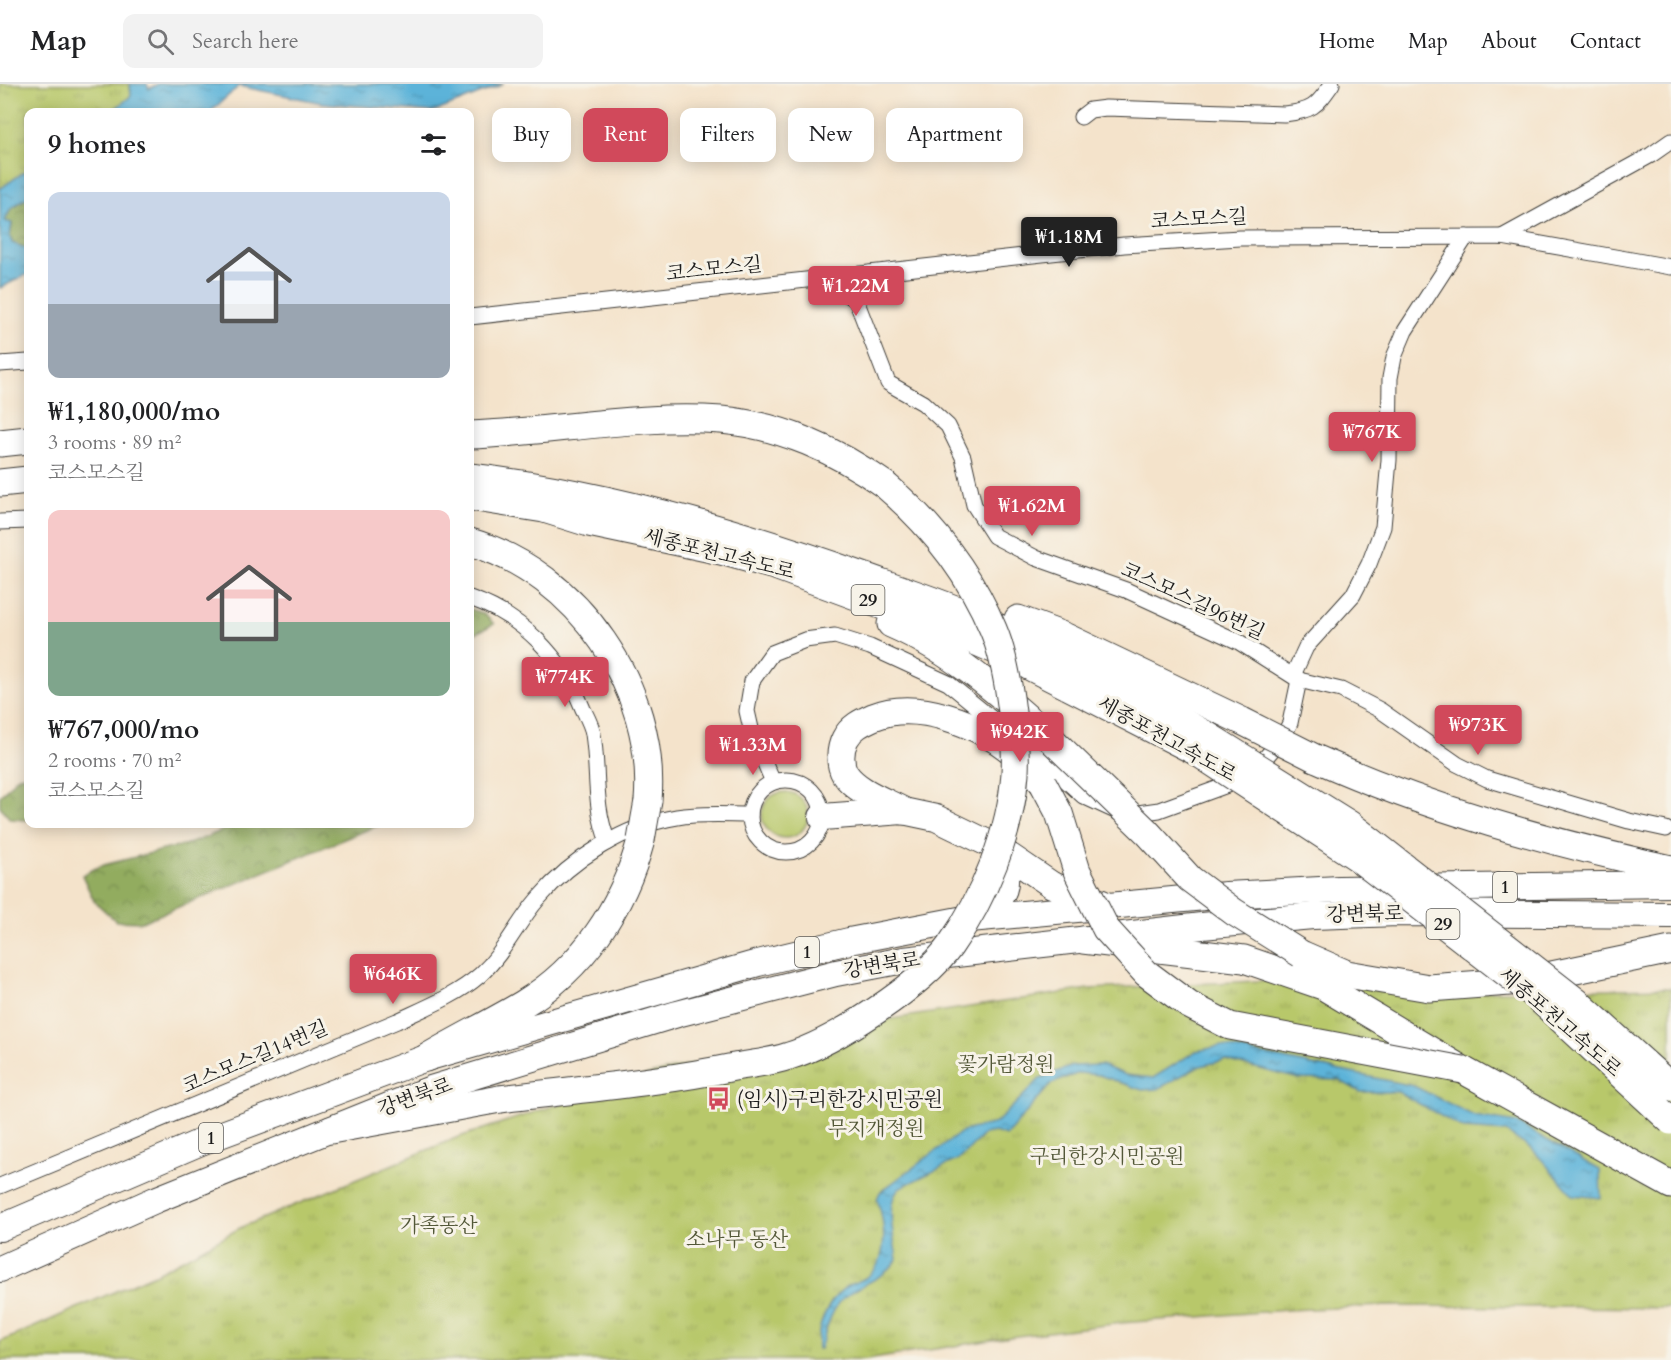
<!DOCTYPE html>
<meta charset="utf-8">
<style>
body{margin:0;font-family:Cardo,"Noto Serif KR",serif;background:#f2f2f2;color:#202124;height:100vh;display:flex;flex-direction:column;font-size:22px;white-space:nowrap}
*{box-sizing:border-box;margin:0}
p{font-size:20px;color:#757577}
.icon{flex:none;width:33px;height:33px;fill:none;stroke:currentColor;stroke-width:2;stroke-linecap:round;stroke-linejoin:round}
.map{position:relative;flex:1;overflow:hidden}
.sheet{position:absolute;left:24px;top:24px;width:450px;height:720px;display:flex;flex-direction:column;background:#fff;border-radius:12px;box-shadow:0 3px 15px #0003}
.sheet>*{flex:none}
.hud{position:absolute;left:492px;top:24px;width:570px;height:54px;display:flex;gap:12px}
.price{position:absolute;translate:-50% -51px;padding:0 14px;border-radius:6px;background:#d1495b;color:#fff;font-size:20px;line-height:39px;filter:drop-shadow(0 2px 3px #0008)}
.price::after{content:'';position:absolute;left:50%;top:36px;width:18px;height:14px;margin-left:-9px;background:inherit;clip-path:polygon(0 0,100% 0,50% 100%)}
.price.on{background:#222;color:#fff}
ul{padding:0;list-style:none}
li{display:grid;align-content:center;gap:12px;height:318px;padding:0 24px}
li span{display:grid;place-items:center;height:186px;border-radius:12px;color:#555}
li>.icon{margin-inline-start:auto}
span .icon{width:108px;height:108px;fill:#fffc;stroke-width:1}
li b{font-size:26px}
h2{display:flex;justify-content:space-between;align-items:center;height:72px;padding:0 24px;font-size:26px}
.tag{padding:0 21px;border-radius:12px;background:#fff;box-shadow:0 3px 15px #0003;font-size:21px;line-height:54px}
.tag.on{background:#d1495b;color:#fff}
header{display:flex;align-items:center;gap:36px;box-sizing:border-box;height:84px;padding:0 30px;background:#fff;border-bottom:2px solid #e0e0e0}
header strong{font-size:28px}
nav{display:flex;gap:33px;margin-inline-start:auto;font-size:21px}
.search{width:420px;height:54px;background:#f2f2f2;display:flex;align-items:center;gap:15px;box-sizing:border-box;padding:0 21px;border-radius:12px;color:#757577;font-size:22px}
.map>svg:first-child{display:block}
.green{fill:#b8c86b;stroke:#6a7244;stroke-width:1.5}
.forest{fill:url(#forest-crowns);stroke:#57643e;stroke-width:1.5}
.park{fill:url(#park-tufts);stroke:#6a7244;stroke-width:1.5}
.water{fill:url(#water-ripples);stroke:#3c687a;stroke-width:1.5}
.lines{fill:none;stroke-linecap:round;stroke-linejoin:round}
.minor-casing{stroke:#3c3a36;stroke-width:17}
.trunk-casing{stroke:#3c3a36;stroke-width:28}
.motorway-casing{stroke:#3c3a36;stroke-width:29}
.minor{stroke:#fff;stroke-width:15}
.trunk{stroke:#fff;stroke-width:26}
.motorway{stroke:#fff;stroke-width:27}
.motorway-bridge-casing{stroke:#3c3a36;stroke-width:29;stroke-linecap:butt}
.motorway-bridge{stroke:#fff;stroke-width:27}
.labels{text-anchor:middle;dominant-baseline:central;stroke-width:6;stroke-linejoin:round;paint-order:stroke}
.shield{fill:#f7f3e8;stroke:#5e5c59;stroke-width:1.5}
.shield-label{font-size:18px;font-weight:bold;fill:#1c1c1c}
.street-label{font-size:20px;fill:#1c1c1c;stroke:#f7f3e8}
.park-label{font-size:20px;fill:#535838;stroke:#f7f3e8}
.poi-label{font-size:20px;fill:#1c1c1c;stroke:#f7f3e8;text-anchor:start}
</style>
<header>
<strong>Map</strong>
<div class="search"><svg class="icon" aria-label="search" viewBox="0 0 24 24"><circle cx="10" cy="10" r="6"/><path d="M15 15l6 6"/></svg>Search here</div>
<nav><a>Home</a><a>Map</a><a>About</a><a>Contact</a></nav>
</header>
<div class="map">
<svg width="1671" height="1276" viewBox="0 0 1671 1276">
<defs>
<pattern id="forest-crowns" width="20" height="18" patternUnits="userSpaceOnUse" patternTransform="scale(1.5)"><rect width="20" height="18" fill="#92ac5f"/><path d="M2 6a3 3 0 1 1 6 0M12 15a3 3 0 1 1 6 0" fill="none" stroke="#768b4e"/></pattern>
<pattern id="park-tufts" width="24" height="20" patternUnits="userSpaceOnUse" patternTransform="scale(1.5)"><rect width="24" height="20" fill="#b8c86b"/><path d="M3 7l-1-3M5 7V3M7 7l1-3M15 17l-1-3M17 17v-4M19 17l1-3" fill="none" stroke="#9eab5c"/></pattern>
<pattern id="water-ripples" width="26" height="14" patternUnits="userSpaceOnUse" patternTransform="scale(1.5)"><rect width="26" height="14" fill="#5cb3d9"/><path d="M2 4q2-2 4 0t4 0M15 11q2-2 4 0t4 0" fill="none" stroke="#4b91af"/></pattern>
</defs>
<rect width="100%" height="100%" fill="#f7f3e8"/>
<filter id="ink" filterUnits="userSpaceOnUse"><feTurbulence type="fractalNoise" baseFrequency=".0167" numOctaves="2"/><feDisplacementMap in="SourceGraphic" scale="12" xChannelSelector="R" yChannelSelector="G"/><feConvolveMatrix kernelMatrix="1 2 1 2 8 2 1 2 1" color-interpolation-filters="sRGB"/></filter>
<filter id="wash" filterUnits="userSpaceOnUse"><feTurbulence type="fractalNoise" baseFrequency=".008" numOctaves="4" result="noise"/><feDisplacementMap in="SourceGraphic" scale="24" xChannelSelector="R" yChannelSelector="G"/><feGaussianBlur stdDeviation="1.35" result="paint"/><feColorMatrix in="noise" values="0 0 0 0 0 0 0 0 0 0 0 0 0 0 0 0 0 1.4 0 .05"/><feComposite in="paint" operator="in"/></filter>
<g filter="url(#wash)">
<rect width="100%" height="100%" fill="#f4e3cb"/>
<circle class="green" cx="785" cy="731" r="23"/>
<g class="forest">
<path d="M28 113V165L12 159 10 152 12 140 5 137 11 124Z"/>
<path d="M470 525 484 530 494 540 470 552Z"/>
<path d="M28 690V736L10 735 0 722V712L18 692Z"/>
<path d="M239 740H381L142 838 116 837 94 817 82 791 100 782 191 759Z"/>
</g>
<g class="park">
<path d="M0 0H130L131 12 111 28H28V85L0 105Z"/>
<path d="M1343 893 1439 908 1671 904V1224L1384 1222 1287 1226 1121 1239 1017 1252 866 1276H0V1258L157 1189 240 1144 456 1054 641 993 846 942 1088 905Z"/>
</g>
<g class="water">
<path d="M130 0H147L149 5 158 0H504L434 28 322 19 239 2 210 28H111L131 12Z"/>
<path d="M28 85V113L11 124 5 137 12 139 10 152 12 159 28 165V190L0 204V105Z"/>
<path d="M1221 962 1414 1002 1474 1032 1517 1039 1600 1086 1601 1114 1573 1111 1534 1067 1506 1048 1464 1045 1398 1008H1360L1339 996 1299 995 1225 976 1197 983 1158 1005 1142 1006 1099 991 1079 989 1051 1000 1006 1052 995 1048 984 1050 959 1075 899 1104C884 1121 895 1155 897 1176 883 1196 861 1199 844 1214 830 1226 826 1248 820 1265H818C816 1244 827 1219 842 1206 849 1200 859 1198 867 1193 890 1176 885 1138 877 1115L880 1108 963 1047 996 1039 1041 994 1053 989 1073 982 1101 981 1126 991 1153 994 1196 967Z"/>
</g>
</g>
<g filter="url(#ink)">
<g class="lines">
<defs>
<g id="minor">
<path d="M1081 33 1090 26 1106 24 1284 30C1312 27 1316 23 1332 0"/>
<path d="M1502 153 1651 71 1671 57"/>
<path d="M823 194 856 216 870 189"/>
<path d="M856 216 888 299 923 319 948 342 963 373 974 421 994 452 1036 474 1126 506 1239 558 1299 596 1341 606 1380 626 1457 680 1487 695 1629 737 1666 745"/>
<path d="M470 233 1124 161 1240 154 1502 153 1671 183"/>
<path d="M0 280 28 278"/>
<path d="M0 438 28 437"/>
<path d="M470 514C522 532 562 573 583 625 587 633 592 642 593 650 599 689 593 720 608 758"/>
<path d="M1299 596 1294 589 1306 563 1353 511 1369 480 1383 443 1389 376 1390 294 1394 273 1405 247 1466 153"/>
<circle cx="786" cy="732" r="36"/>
<path d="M773 698 752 649 747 627 752 597 772 569 805 556 835 552 870 563 948 599 1051 683 1083 712 1124 731 1159 726 1249 693 1283 653 1290 639 1299 596"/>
<path d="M0 1102 397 937C425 924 456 912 480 891 505 868 517 839 538 815 572 775 624 742 677 733 700 729 726 731 750 731"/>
</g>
<g id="trunk">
<path d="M822 733 903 727 936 734 996 763 1052 801 1102 819"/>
<path d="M970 832C1008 818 1013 799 996 763"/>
<path d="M0 1144 201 1058 426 974 758 879 849 857 959 836 1226 811 1339 805 1671 800"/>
<path d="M0 1185 155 1116 431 1005 677 930 836 889 904 876 1202 842 1313 832 1398 829 1671 831"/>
</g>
<g id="motorway">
<path d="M470 351C553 348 638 330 721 336 780 341 838 367 885 401"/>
<path d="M0 359 28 356"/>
<path d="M470 393C602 408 734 446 860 491 903 506 947 520 988 539 1062 572 1134 611 1205 650"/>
<path d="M0 399 28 396"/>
<path d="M470 413 544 425 589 439 721 467 775 482 956 549 1009 572 1195 667"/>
<path d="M470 458C578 489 657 605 648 717"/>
<path d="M1018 535 1066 553 1242 637"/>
<path d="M891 540C953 567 1003 612 1053 657"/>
<path d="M1315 674C1429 725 1549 758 1671 785"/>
<path d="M903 727C885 717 857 708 845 690 839 680 840 665 845 655 851 643 862 638 873 633 917 615 980 640 1014 669 1025 678 1034 689 1043 699"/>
<path d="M1083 856 1244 875 1323 902 1463 986 1671 1101"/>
<path d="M1301 870 1347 890 1429 904 1523 897 1671 866"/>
<path d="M426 974C458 955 491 939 523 920 583 884 623 823 641 756"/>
<path d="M331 1046 500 1015"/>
</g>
</defs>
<use href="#minor" class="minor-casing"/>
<use href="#trunk" class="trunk-casing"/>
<use href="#motorway" class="motorway-casing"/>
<use href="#minor" class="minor"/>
<use href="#trunk" class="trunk"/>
<use href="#motorway" class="motorway"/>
<defs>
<g id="motorway-bridge">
<path d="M1242 637 1315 674"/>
<path d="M1205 650 1349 740 1577 918 1671 1003"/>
<path d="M1053 657 1147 748 1190 795 1234 828 1301 870"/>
<path d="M1195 667 1358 774 1535 911 1671 1037"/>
<path d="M1043 699 1059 729 1077 787 1106 845 1146 889 1189 921 1230 942 1463 986"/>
<path d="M641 756 648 717"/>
<path d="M500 1015C578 1005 657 999 734 983 752 980 772 978 789 972 835 958 922 901 950 862 984 814 1011 748 1015 689 1017 651 1008 580 993 545 969 488 932 441 885 401"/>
</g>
</defs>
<use href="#motorway-bridge" class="motorway-bridge-casing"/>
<use href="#motorway-bridge" class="motorway-bridge"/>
</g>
</g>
<defs>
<symbol id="bus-bare" viewBox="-9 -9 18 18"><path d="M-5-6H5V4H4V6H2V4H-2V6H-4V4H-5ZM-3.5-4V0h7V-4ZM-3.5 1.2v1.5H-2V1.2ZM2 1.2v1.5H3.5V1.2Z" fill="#d1495b" stroke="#f7f3e8" stroke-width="2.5" paint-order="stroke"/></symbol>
</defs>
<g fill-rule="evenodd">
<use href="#bus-bare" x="702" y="998" width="33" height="33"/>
</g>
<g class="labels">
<g class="shield">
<rect x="851.5" y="501" width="33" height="30" rx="4.5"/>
<rect x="1493" y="788" width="24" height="30" rx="4.5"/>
<rect x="1426.5" y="825" width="33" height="30" rx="4.5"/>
<rect x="795" y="853" width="24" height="30" rx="4.5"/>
<rect x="199" y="1039" width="24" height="30" rx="4.5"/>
</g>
<g class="shield-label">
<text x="868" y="516">29</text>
<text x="1505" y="803">1</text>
<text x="1443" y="840">29</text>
<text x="807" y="868">1</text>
<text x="211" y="1054">1</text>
</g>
<g class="street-label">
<text transform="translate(1199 135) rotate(-3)">코스모스길</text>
<text transform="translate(714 185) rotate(-6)">코스모스길</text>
<text transform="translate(719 470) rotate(14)">세종포천고속도로</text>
<text transform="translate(1193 517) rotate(25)">코스모스길96번길</text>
<text transform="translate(1167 655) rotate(29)">세종포천고속도로</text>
<text transform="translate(1365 830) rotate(-1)">강변북로</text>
<text transform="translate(882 881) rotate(-9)">강변북로</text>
<text transform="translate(1560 938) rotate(41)">세종포천고속도로</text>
<text transform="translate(255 973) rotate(-23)">코스모스길14번길</text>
<text transform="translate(415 1013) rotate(-20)">강변북로</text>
</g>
<g class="park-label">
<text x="1006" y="980">꽃가람정원</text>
<text x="876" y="1044">무지개정원</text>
<text x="1107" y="1072">구리한강시민공원</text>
<text x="439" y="1141">가족동산</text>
<text x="737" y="1155">소나무 동산</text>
</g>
<g class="poi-label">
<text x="737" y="1015">(임시)구리한강시민공원</text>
</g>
</g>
</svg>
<b class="price on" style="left:1069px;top:184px">₩1.18M</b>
<b class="price" style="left:856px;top:233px">₩1.22M</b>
<b class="price" style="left:1372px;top:379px">₩767K</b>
<b class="price" style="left:1032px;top:453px">₩1.62M</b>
<b class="price" style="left:565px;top:624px">₩774K</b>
<b class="price" style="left:1478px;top:672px">₩973K</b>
<b class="price" style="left:1020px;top:679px">₩942K</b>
<b class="price" style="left:753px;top:692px">₩1.33M</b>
<b class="price" style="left:393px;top:921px">₩646K</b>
<div class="hud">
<a class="tag">Buy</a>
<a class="tag on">Rent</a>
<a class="tag">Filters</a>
<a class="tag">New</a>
<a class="tag">Apartment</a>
</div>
<section class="sheet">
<h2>9 homes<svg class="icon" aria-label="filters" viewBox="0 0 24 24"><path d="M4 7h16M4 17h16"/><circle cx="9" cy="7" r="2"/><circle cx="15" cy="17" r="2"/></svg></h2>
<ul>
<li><span style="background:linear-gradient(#c9d6e8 60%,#9aa5b1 0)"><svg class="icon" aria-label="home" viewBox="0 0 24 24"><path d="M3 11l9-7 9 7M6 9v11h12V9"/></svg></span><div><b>₩1,180,000/mo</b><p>3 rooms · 89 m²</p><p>코스모스길</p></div></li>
<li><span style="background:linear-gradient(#f6c9c9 60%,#7fa58c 0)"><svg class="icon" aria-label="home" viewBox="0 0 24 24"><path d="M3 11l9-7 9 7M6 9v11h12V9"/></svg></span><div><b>₩767,000/mo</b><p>2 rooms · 70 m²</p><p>코스모스길</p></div></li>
</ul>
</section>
</div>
